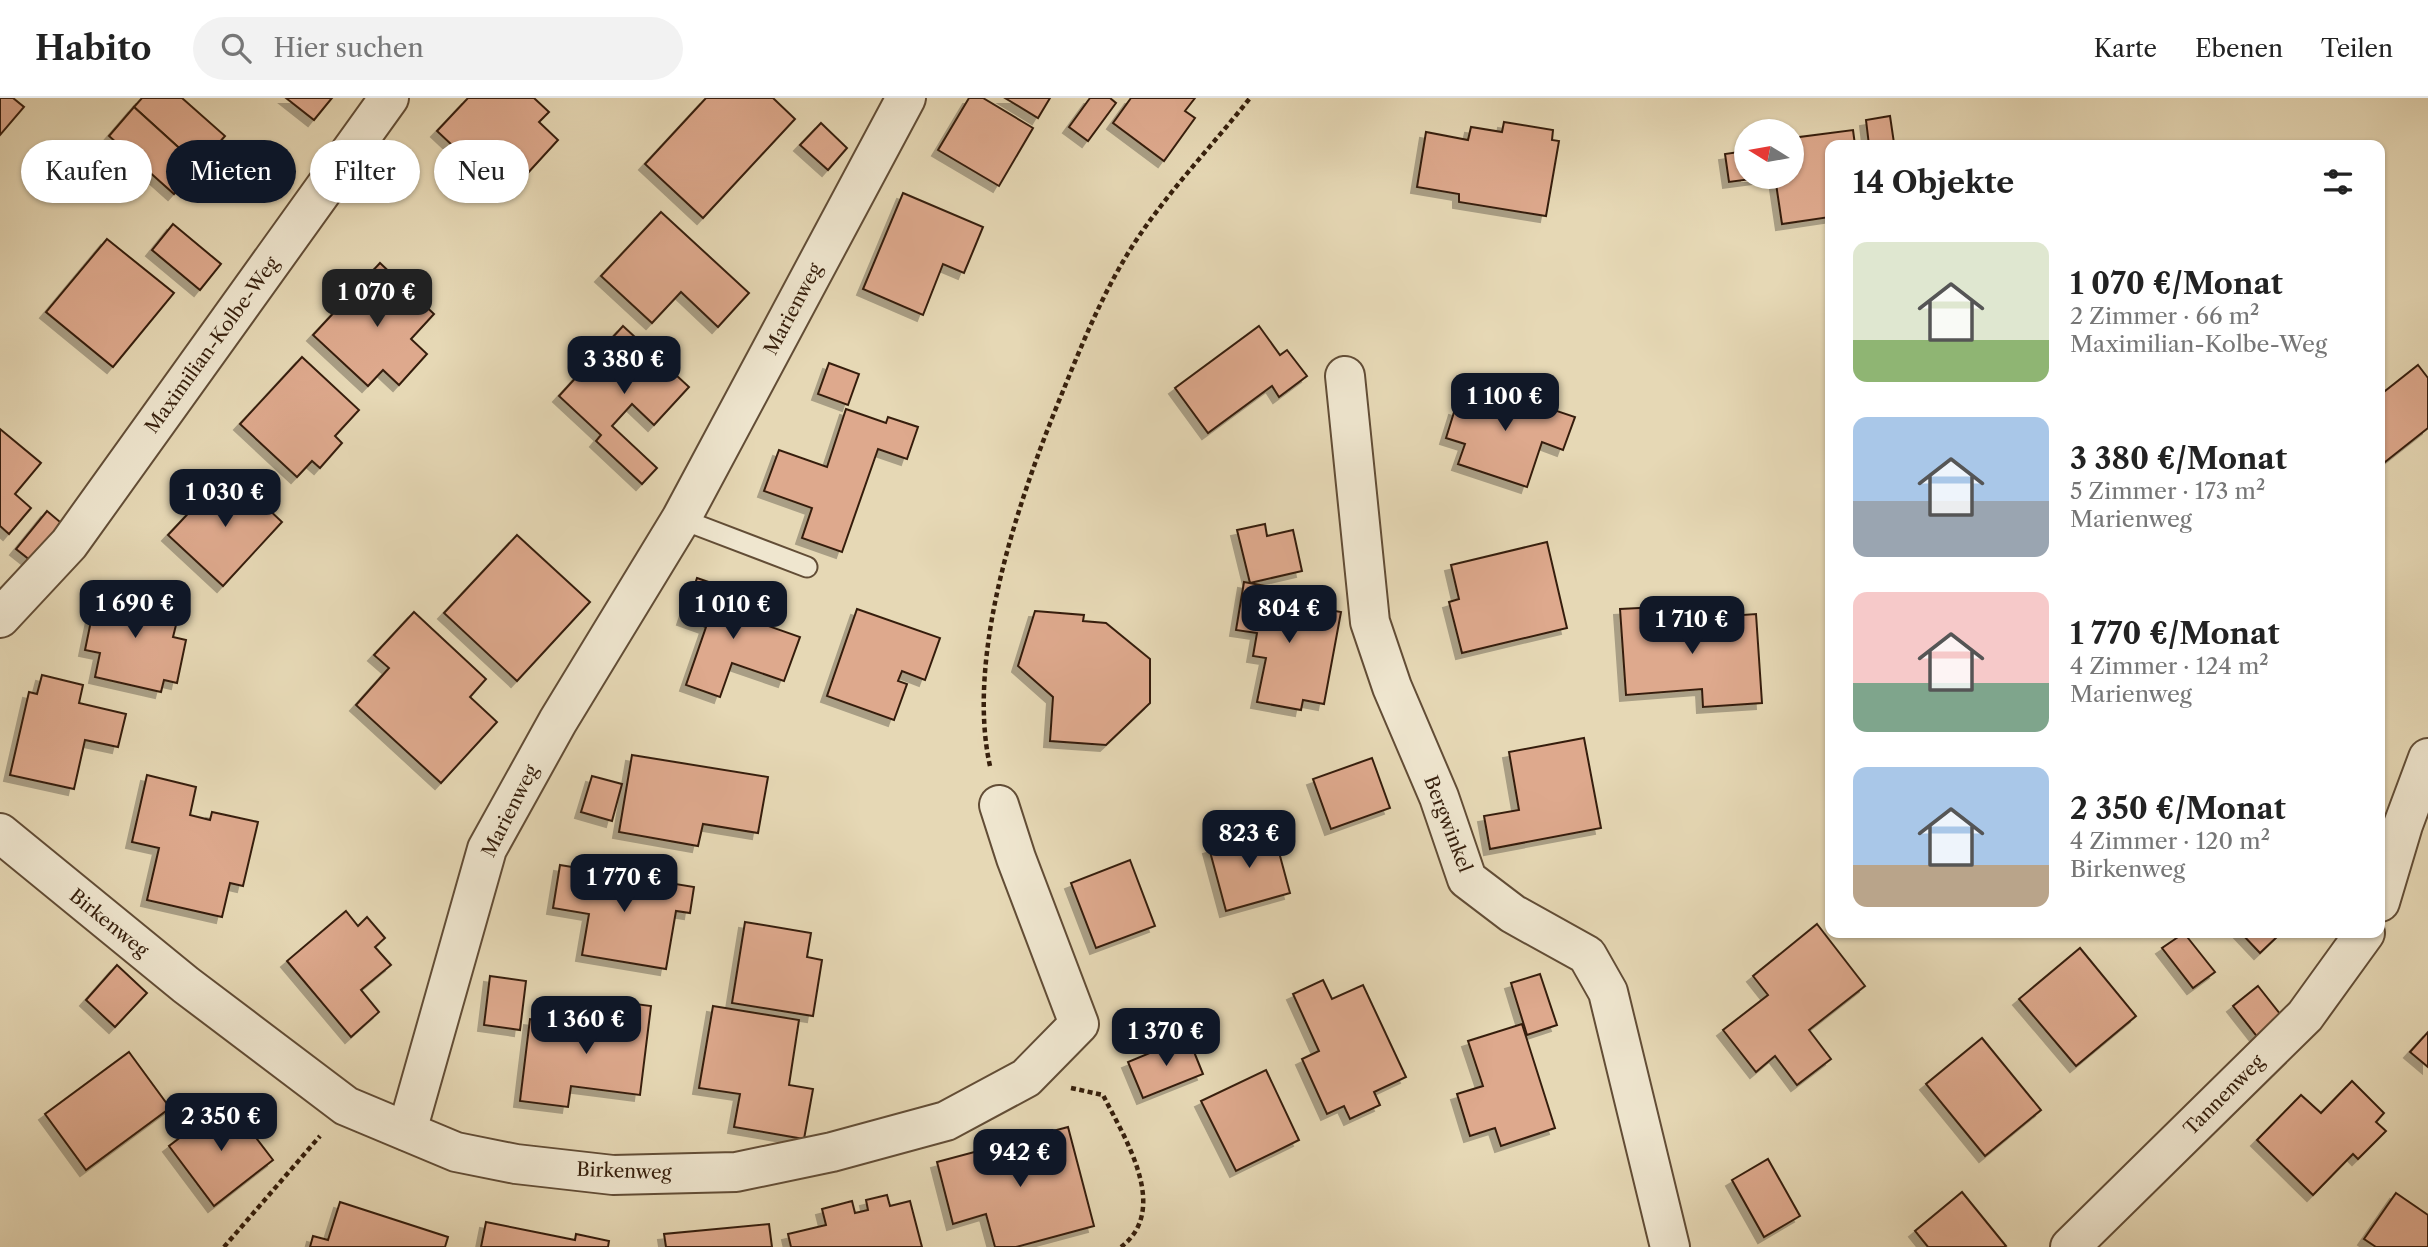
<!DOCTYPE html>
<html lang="de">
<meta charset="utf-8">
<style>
body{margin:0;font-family:"Libre Caslon Text",serif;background:#f2f2f2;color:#222;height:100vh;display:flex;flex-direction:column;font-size:26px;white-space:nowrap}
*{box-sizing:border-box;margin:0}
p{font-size:23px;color:#767676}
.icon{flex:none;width:38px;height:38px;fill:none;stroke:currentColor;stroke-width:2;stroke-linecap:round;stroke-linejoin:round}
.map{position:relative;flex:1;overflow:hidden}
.sheet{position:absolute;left:1825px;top:42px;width:560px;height:798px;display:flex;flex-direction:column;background:#fff;border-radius:14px;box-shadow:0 2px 5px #0004}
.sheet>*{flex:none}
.banner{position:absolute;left:21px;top:42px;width:665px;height:63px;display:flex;gap:14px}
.needle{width:46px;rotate:281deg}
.fabs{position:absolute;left:1734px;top:21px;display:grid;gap:14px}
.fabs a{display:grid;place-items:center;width:70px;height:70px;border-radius:50%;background:#fff;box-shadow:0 2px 5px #0004;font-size:35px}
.price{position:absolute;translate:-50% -60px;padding:0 16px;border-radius:14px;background:#111827;color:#fff;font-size:23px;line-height:46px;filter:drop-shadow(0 2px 4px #0008)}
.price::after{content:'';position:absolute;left:50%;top:42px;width:21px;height:16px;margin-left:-10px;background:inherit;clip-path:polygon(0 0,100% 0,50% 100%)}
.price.selected{background:#222;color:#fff}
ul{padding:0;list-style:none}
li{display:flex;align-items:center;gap:21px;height:175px;padding:0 28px}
li span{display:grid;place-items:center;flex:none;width:196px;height:140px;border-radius:14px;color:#555}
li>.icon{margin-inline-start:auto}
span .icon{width:84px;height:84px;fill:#fffc;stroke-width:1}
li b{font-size:30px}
h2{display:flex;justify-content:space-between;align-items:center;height:84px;padding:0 28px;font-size:30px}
.chip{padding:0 24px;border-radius:32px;background:#fff;box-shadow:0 2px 5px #0004;font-size:24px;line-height:63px}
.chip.selected{background:#111827;color:#fff}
header{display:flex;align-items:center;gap:42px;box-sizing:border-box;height:98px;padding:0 35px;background:#fff;border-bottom:2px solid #e0e0e0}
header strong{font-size:33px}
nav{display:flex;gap:38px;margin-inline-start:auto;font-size:24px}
.search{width:490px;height:63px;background:#f2f2f2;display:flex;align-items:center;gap:18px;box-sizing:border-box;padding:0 24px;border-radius:38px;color:#767676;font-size:26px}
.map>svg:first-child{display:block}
.building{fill:#dea98d;stroke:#361f0c;stroke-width:2;filter:url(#shadow)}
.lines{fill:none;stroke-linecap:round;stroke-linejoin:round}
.lane-casing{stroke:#624d36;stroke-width:23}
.street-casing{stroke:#624d36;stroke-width:42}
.path{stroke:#361f0c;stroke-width:4.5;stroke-dasharray:5 3.5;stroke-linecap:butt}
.lane{stroke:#efe6cf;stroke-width:19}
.street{stroke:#efe6cf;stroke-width:38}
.labels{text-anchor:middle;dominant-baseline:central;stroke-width:5;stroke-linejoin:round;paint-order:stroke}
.street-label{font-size:19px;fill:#361f0c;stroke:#efe6cf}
</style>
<header>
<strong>Habito</strong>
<div class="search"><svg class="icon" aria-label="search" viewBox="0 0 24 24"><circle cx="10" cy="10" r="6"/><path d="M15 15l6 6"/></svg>Hier suchen</div>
<nav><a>Karte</a><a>Ebenen</a><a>Teilen</a></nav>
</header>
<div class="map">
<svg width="2428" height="1149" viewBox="0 0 2428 1149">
<defs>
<filter id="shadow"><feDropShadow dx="-6" dy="6" stdDeviation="0" flood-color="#0004"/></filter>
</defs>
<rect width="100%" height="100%" fill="#e6d8b5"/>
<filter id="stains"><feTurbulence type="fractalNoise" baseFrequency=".00286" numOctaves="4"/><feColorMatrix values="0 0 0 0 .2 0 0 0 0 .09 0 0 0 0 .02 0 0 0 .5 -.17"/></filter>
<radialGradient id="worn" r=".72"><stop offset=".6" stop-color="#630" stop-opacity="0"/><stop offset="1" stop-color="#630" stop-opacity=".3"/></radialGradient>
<g class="building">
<path d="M0 0H13L24 9 0 37Z"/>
<path d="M142 0H182L225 38 199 68 134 9Z"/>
<path d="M286 0H332L314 22Z"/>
<path d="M468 0H534L549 14 539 24 558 42 515 89 496 71 487 80 437 33Z"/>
<path d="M706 0H773L795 21 703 120 645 66Z"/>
<path d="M969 0H983L1033 30 999 88 938 52Z"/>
<path d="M1005 0H1050L1038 20Z"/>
<path d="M1090 0H1110L1116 5 1088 43 1069 29Z"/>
<path d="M1131 0H1195L1185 13 1195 20 1164 63 1113 25Z"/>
<path d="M134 9 199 68 174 96 109 38Z"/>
<path d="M1890 18 1894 45 1869 47 1866 22Z"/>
<path d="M1504 24 1553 32 1552 42 1559 43 1546 118 1459 104V96L1417 89 1426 34 1468 42 1471 29 1502 34Z"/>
<path d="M821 25 847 50 828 72 800 47Z"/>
<path d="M1853 32 1855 47H1830V119L1782 126 1775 79H1792V40Z"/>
<path d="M1746 53V79H1766L1729 84 1725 56Z"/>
<path d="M903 95 983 129 964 175 943 166 923 217 863 191Z"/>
<path d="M661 114 749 195 718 229 681 194 652 225 601 178Z"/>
<path d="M173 126 221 166 200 192 152 152Z"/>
<path d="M107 141 174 195 113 269 46 214Z"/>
<path d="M380 165 434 216 411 241 427 256 399 287 383 272 368 288 313 237Z"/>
<path d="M623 228 689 289 654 327 632 306 612 328 657 370 642 386 596 343 601 337 559 298Z"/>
<path d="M1259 228 1280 257 1287 252 1307 278 1279 299 1272 288 1208 335 1175 290Z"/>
<path d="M302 259 359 312 335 338 342 345 320 370 312 363 297 379 240 326Z"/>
<path d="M829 265 859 276 848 307 818 296Z"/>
<path d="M2418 267 2428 280V330L2380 368V297Z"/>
<path d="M1470 284 1575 319 1563 352 1542 344 1527 389 1458 366 1465 346 1446 340 1455 311 1461 313Z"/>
<path d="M846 311 886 325 888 319 918 329 907 361 878 351 842 454 802 440 812 410 764 393 779 352 827 369Z"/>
<path d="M0 331 41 365 15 396 31 410 9 436 0 428Z"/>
<path d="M228 373 282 424 223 488 168 437Z"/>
<path d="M47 413 66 429 35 466 16 451Z"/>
<path d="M1265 426 1267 438 1293 432 1302 473 1250 485 1237 432Z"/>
<path d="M517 437 590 504 517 583 444 515Z"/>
<path d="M1547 444 1567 530 1462 555 1449 504 1459 501 1451 467Z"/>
<path d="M697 480 735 493 728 514 800 539 784 583 732 565 720 599 686 587 706 529 683 521Z"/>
<path d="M1244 484 1297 494 1295 506 1341 514 1324 606 1303 602 1301 612 1257 604 1266 560 1253 558 1257 535 1236 532Z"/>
<path d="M98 489 181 507 173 539 186 542 177 585 164 582 161 594 95 579 100 555 85 552Z"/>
<path d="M1659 509 1660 523 1756 516 1762 605 1703 609 1702 591 1626 597 1620 511Z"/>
<path d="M857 511 940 540 925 582 902 573 898 583 907 586 894 622 827 598Z"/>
<path d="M1035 513 1084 517 1083 523 1106 525 1150 561V605L1106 647 1050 643 1053 599 1018 568Z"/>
<path d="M414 514 486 581 470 599 497 624 441 685 356 607 389 570 374 557Z"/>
<path d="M42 577 83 587 79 605 126 616 118 649 85 642 74 691 10 677 29 594 37 596Z"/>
<path d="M1584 640 1601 730 1490 751 1484 718 1519 712 1509 654Z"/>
<path d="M632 657 768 679 758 735 703 726 698 748 619 734Z"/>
<path d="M1372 660 1390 710 1331 731 1313 681Z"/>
<path d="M147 677 196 689 190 717 210 722 212 714 258 724 243 788 230 785 222 819 147 802 159 750 132 744Z"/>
<path d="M592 678 622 686 612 723 581 714Z"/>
<path d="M1273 732 1290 795 1226 813 1209 750Z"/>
<path d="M1130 762 1155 828 1096 850 1071 785Z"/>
<path d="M560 767 694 789 690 815 676 813 666 871 582 857 589 816 553 810Z"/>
<path d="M346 813 358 828 367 819 385 840 375 849 391 867 361 892 379 914 351 939 287 863Z"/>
<path d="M745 824 811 835 807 859 822 862 813 918 732 905Z"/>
<path d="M1817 826 1865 888 1809 932 1831 961 1797 987 1775 958 1756 974 1723 932 1768 897 1753 878Z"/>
<path d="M2184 835 2215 874 2193 890 2162 850Z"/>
<path d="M2241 835H2281L2260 855Z"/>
<path d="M2080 850 2136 918 2076 968 2019 901Z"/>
<path d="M117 867 147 895 115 929 86 902Z"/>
<path d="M1540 876 1557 927 1527 937 1511 885Z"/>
<path d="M490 878 526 883 520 932 484 927Z"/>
<path d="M1323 882 1332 901 1363 887 1406 979 1374 994 1380 1007 1350 1021 1344 1008 1327 1016 1302 961 1319 953 1293 896Z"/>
<path d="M2258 888 2288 926 2263 946 2233 908Z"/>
<path d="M605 902 651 908 640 997 571 988 568 1009 520 1003 530 921 586 928 585 938 599 940Z"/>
<path d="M713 908 799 922 789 987 813 991 804 1041 734 1029 740 996 699 990Z"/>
<path d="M1522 926 1555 1030 1501 1048 1495 1030 1470 1038 1457 996 1483 988 1468 943Z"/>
<path d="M2428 934V969L2410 954Z"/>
<path d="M1188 939 1203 976 1143 1000 1128 964Z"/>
<path d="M1982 940 2041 1012 1985 1058 1926 986Z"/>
<path d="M129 954 170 1010 86 1072 45 1016Z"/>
<path d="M1266 972 1299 1042 1236 1073 1201 1003Z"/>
<path d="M2352 983 2384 1015 2376 1024 2386 1033 2358 1061 2353 1056 2313 1097 2257 1042 2301 997 2321 1015Z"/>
<path d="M228 1003 273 1062 214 1108 169 1048Z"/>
<path d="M1068 1029 1094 1128 1016 1149H995L986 1116 953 1126 937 1064Z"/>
<path d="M1768 1061 1800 1118 1764 1139 1732 1082Z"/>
<path d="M1962 1094 2006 1148 2004 1149H1928L1915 1133Z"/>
<path d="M2396 1095 2428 1117V1149H2376L2364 1141Z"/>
<path d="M887 1097 890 1108 910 1103 922 1149H791L788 1136 826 1127 822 1111 852 1103 855 1115 868 1112 866 1102Z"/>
<path d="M340 1104 448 1139 445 1149H310L313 1138 328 1142Z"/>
<path d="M486 1124 575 1142 576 1136 609 1143 608 1149H481Z"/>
<path d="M769 1126 772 1149H666L664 1136Z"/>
</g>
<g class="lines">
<defs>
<path id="lane" d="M681 421 807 469"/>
<g id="street">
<path d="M1345 278 1370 524 1392 589 1439 699 1467 781 1513 816 1587 857 1608 894 1670 1149"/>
<path d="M0 520 69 446 389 0"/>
<path d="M0 735 186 887 346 1008 456 1054 516 1066 613 1077 736 1074 832 1054 946 1023 1026 980 1079 926 1016 760 999 707"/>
<path d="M2380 804 2403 727 2428 660"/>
<path d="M407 1033 487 751 558 623 681 421 906 0"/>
<path d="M2070 1149 2305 918 2365 835"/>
</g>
</defs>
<use href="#lane" class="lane-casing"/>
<use href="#street" class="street-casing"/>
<g class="path">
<path d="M990 668C965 556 1020 397 1063 293 1086 236 1110 178 1146 128 1178 83 1216 43 1250 0"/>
<path d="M1071 990 1103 997C1124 1039 1171 1111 1121 1149"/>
<path d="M224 1149 320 1038"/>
</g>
<use href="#lane" class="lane"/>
<use href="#street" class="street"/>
</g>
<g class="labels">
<g class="street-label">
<text transform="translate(793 211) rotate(-62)">Marienweg</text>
<text transform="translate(212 247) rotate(-54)">Maximilian-Kolbe-Weg</text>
<text transform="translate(510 713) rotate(-63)">Marienweg</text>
<text transform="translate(1448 726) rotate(69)">Bergwinkel</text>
<text transform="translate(109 825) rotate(39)">Birkenweg</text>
<text transform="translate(2224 997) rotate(-45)">Tannenweg</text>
<text transform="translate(624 1073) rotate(2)">Birkenweg</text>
</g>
</g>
<rect width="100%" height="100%" filter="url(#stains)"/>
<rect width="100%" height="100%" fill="url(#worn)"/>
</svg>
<div class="fabs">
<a><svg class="needle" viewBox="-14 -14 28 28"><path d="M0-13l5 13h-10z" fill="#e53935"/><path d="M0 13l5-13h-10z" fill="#767676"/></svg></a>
</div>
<b class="price selected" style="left:377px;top:231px">1 070 €</b>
<b class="price" style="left:624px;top:298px">3 380 €</b>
<b class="price" style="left:1505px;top:335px">1 100 €</b>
<b class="price" style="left:225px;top:431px">1 030 €</b>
<b class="price" style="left:135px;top:542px">1 690 €</b>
<b class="price" style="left:733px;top:543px">1 010 €</b>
<b class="price" style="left:1289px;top:547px">804 €</b>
<b class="price" style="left:1692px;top:558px">1 710 €</b>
<b class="price" style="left:1249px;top:772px">823 €</b>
<b class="price" style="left:624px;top:816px">1 770 €</b>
<b class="price" style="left:586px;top:958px">1 360 €</b>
<b class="price" style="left:1166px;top:970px">1 370 €</b>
<b class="price" style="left:221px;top:1055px">2 350 €</b>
<b class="price" style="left:1020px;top:1091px">942 €</b>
<div class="banner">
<a class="chip">Kaufen</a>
<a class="chip selected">Mieten</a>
<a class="chip">Filter</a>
<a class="chip">Neu</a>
</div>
<section class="sheet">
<h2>14 Objekte<svg class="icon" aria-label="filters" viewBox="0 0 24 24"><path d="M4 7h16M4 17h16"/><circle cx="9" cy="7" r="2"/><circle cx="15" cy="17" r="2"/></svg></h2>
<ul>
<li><span style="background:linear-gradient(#dfe7d0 70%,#8fb573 0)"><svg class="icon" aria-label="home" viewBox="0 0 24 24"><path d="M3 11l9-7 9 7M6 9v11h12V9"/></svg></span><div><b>1 070 €/Monat</b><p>2 Zimmer · 66 m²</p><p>Maximilian-Kolbe-Weg</p></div></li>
<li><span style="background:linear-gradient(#a9c7e8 60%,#9aa5b1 0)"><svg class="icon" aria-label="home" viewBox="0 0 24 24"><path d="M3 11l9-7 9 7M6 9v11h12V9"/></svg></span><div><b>3 380 €/Monat</b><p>5 Zimmer · 173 m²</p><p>Marienweg</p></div></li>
<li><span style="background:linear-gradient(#f6c9c9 65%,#7fa58c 0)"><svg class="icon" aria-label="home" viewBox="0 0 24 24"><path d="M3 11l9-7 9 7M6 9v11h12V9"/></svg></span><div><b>1 770 €/Monat</b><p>4 Zimmer · 124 m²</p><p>Marienweg</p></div></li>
<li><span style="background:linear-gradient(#a9c7e8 70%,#b9a48a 0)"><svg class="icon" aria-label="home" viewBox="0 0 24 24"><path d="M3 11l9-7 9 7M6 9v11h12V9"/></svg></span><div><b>2 350 €/Monat</b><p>4 Zimmer · 120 m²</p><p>Birkenweg</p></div></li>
</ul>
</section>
</div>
